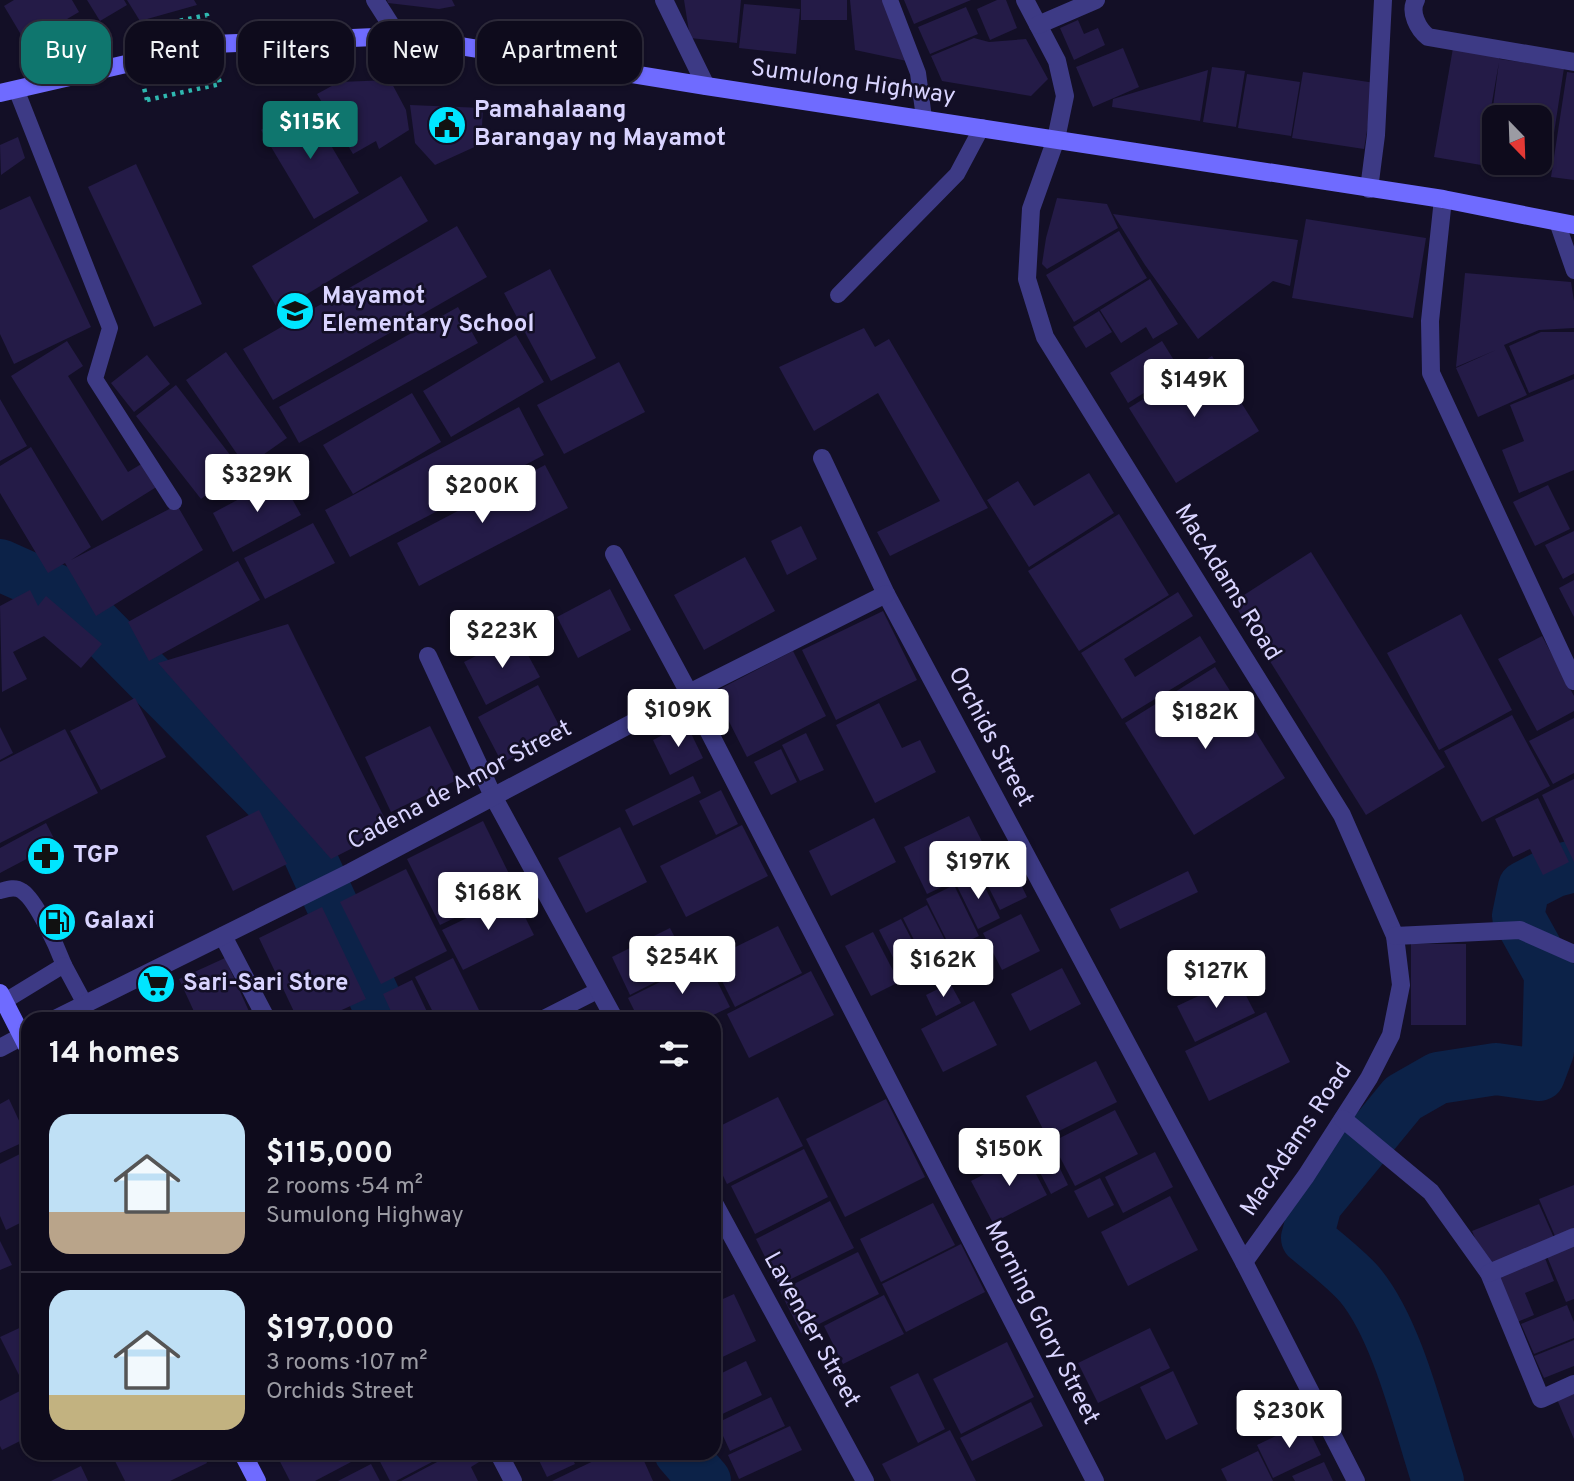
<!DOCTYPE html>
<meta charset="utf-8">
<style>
body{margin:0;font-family:Overpass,sans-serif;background:#171425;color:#f1f3f6;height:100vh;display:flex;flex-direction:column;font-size:26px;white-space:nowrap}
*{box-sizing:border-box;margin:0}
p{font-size:23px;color:#9b9ba3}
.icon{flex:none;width:38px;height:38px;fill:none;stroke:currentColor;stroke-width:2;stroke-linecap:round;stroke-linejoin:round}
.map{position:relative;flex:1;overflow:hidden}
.panel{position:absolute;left:21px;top:1012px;width:700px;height:448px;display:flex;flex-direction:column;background:#0e0b1c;border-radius:21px;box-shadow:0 2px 5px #0004,0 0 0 2px #2e2b3b}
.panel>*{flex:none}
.guide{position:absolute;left:21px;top:21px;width:700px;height:63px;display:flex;gap:14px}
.needle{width:46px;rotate:157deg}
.buttons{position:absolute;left:1482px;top:105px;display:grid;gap:14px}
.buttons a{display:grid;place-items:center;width:70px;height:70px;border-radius:14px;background:#0e0b1c;box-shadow:0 2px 5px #0004,0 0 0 2px #2e2b3b;font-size:35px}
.price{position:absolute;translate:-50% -60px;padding:0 16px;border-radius:7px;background:#fff;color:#222;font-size:23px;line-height:46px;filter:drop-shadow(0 2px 4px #0008)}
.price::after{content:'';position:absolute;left:50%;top:42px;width:21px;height:16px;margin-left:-10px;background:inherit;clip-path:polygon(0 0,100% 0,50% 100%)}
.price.current{background:#0f766e;color:#fff}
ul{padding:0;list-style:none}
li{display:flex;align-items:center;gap:21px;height:175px;padding:0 28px}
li+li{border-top:2px solid #2e2b3b}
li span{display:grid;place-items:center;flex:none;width:196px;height:140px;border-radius:21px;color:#555}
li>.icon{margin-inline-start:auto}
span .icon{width:84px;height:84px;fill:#fffc;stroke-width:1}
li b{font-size:30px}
h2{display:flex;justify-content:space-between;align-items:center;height:84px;padding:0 28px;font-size:30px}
.tag{padding:0 24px;border-radius:21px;background:#0e0b1c;box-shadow:0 2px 5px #0004,0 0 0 2px #2e2b3b;font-size:24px;line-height:63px}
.tag.current{background:#0f766e;color:#fff}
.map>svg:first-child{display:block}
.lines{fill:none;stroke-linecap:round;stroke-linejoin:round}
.river{stroke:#0c2248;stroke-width:52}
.building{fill:#241b47}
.path{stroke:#2fb8b0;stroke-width:4.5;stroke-dasharray:3.5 5;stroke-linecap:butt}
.service{stroke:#3d3a85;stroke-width:16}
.minor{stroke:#3d3a85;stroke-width:18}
.secondary{stroke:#6f6bff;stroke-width:18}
.path-bridge{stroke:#2fb8b0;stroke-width:4.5;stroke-dasharray:3.5 5;stroke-linecap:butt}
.labels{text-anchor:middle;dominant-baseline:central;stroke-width:5;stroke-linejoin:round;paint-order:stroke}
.street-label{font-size:24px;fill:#d9d4ff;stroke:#130f26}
.poi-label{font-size:24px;font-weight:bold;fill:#d9d4ff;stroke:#130f26;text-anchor:start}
</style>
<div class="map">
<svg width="1574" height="1481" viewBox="0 0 1574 1481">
<rect width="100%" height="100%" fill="#130f26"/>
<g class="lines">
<g class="river">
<path d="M0 565 67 595 296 826 384 1018"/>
<path d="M680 1452 705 1481"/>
<path d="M1438 1481C1419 1423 1398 1331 1360 1285 1345 1268 1325 1253 1307 1238L1316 1204 1403 1098 1438 1078 1496 1069 1539 1075 1548 1051 1550 974 1518 916 1524 887 1555 871 1574 866"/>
</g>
</g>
<g class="building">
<path d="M14 0H72L79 12 26 43 4 6Z"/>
<path d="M87 0H124L127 5 100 21Z"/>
<path d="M127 0H194L197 5 140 21Z"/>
<path d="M387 0H452L455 6 439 9 388 3Z"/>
<path d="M684 0H741L737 43 690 38Z"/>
<rect x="801" y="0" width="46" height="20"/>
<path d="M850 0H884L907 61 855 50Z"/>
<path d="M904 0H971L914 24Z"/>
<path d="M997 0H1006L1017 28 990 40 977 9Z"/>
<path d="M744 4 800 9 796 54 739 48Z"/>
<path d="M966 7 978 34 930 54 918 27Z"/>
<path d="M1078 20 1084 34 1098 28 1105 45 1074 60 1060 28Z"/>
<path d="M974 38 989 42 1026 39 1048 79 1031 96 942 81 931 56Z"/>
<path d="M1123 48 1139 87 1093 107 1076 67Z"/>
<path d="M1453 48 1500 56 1499 59 1564 68 1552 146 1540 144V117H1494V137H1489L1499 62 1481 165 1434 157Z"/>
<path d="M1212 67 1245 71 1236 127 1203 122Z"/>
<path d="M1208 70 1200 121 1112 107 1113 99Z"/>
<path d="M1303 72 1375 83 1364 149 1292 138Z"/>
<path d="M1567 72 1574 73V180L1551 177Z"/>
<path d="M1247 74 1300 82 1291 136 1238 128Z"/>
<path d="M390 80 406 110 409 130 379 149 376 141 353 154 317 94 339 82Z"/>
<path d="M306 103 359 193 314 219 261 130Z"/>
<path d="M410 105 483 108 481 144 435 165 415 143Z"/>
<path d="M18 137 25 158 1 175 0 145Z"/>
<path d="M136 164 202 304 154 327 88 187Z"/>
<path d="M401 176 428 221 279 311 252 266Z"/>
<path d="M30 196 91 327 14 364 0 334V210Z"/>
<path d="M1057 198 1107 204 1118 228 1047 269 1042 264 1046 238Z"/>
<path d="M1113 214 1298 240 1290 286 1273 281 1198 339 1145 265Z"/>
<path d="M1306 219 1426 238 1413 318 1292 298Z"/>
<path d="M457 226 487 277 273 400 243 349Z"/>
<path d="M1119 231 1147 278 1074 322 1046 275Z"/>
<path d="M550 269 596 358 551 381 504 293Z"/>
<path d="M1465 273 1571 282 1574 301V328L1539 330 1504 345 1527 395 1478 417 1456 368 1496 350 1456 367Z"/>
<path d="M1150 279 1178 324 1153 339 1146 327 1121 343 1100 310Z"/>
<path d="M458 307 478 343 299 443 279 407Z"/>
<path d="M1099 311 1112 332 1086 348 1073 327Z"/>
<path d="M864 328 875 347 889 339 988 508 890 556 877 532 940 501 878 393 814 431 779 367Z"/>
<path d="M1541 332H1574V374L1529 393 1509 346Z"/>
<path d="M516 335 544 382 451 437 423 391Z"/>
<path d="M67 341 83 366 68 376 128 472 143 463 158 486 102 521 11 376Z"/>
<path d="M1162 341 1180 370 1128 403 1110 373Z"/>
<path d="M226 352 287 438 246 467 186 380Z"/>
<path d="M147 355 170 384 134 412 111 383Z"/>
<path d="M1212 356 1259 431 1176 483 1129 408Z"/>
<path d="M619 362 645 412 564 454 537 405Z"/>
<path d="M1574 379V470L1519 493 1502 450 1524 441 1510 405Z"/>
<path d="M176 385 241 469 201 499 136 416Z"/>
<path d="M412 393 441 442 353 494 323 445Z"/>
<path d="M0 399 27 446 0 461Z"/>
<path d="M519 407 544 455 350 557 325 510Z"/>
<path d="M31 447 91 547 71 560 177 505 203 550 96 616 65 563 48 573 0 493V466Z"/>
<path d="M545 465 568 508 419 586 397 543Z"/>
<path d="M1089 473 1114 513 1029 567 987 500 1018 481 1034 506Z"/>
<path d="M280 477 301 515 233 552 213 513Z"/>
<path d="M1548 485 1570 529 1535 546 1513 502Z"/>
<path d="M1119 514 1169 595 1079 651 1028 571Z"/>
<path d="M313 523 335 563 265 599 244 558Z"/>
<path d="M801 526 817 559 787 575 771 541Z"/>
<path d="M1574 531V573L1563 579 1545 545Z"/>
<path d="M1311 552 1445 767 1366 815 1233 602Z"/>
<path d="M745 557 775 611 704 650 674 595Z"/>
<path d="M238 561 260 600 149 661 128 622Z"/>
<path d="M1574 580V617L1559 588Z"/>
<path d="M610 589 631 630 578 658 557 617Z"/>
<path d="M30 590 38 606 46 596 102 644 81 668 44 636 13 652 27 679 2 692 0 606Z"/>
<path d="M1178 592 1193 616 1124 659 1135 677 1200 636 1216 662 1122 719 1081 653Z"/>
<path d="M883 611 917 680 836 720 802 650Z"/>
<path d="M1461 614 1512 710 1439 750 1387 653Z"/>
<path d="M288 624 390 829 331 859 158 663Z"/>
<path d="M517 635 540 677 486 705 464 662Z"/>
<path d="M1542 636 1574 696V711L1537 731 1498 659Z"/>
<path d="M793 651 826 716 747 757 714 692Z"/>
<path d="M1215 667 1285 778 1194 835 1125 723Z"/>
<path d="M538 685 562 731 502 763 478 717Z"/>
<path d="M135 698 166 757 101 790 70 731Z"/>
<path d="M879 703 902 748 920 740 936 772 875 803 836 725Z"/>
<path d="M1512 715 1550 786 1482 822 1444 751Z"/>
<path d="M1574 718V773L1553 784 1529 741Z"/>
<path d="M686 723 703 758 670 775 653 740Z"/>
<path d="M430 726 457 780 391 812 365 757Z"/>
<path d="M0 727 13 753 0 760Z"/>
<path d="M65 729 98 793 0 843V762Z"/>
<path d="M806 733 824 770 800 781 782 745Z"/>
<path d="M781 749 797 782 771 795 754 762Z"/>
<path d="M693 776 701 793 633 826 625 810Z"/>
<path d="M1574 779V862L1542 795Z"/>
<path d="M721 790 738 824 716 835 699 801Z"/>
<path d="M1538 798 1569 862 1543 875 1530 849 1513 857 1495 819Z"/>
<path d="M259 810 287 864 233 891 206 836Z"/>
<path d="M969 816 993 863 927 894 904 847Z"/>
<path d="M874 818 896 862 831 896 809 851Z"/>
<path d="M483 821 516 888 440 925 407 859Z"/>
<path d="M46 823 64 858 44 869 36 854 0 873V848Z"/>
<path d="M742 825 768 876 686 917 660 866Z"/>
<path d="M620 827 647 882 586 913 558 858Z"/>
<path d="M1009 860 1027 897 1000 910 982 874Z"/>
<path d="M406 869 447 951 381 984 340 902Z"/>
<path d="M1188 871 1198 892 1120 929 1110 909Z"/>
<path d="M978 873 1000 918 978 929 956 884Z"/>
<path d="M954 885 979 936 951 949 926 899Z"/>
<path d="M514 895 534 935 463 970 442 930Z"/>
<path d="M927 905 952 954 927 966 903 918Z"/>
<path d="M322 907 366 999 324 1018H297L259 938Z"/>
<path d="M1021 914 1040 951 1002 970 983 933Z"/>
<path d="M901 919 927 969 905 981 879 930Z"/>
<path d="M778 926 802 973 735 1007 711 959Z"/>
<path d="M670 928 689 965 630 995 612 957Z"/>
<path d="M873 932 899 982 871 996 845 946Z"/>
<rect x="1411" y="944" width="55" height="81"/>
<path d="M225 958 252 1018H197L179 979Z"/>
<path d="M453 958 483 1018H436L415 977Z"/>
<path d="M706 959 730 1007 707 1018H638L628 998Z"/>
<path d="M1062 968 1081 1004 1030 1031 1011 994Z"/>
<path d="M811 971 834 1015 749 1058 727 1014Z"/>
<path d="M1237 978 1255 1013 1195 1042 1177 1006Z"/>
<path d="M412 980 430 1018H394L383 994Z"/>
<path d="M950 983 961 1003 936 1016 926 995Z"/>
<path d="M974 1001 997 1045 943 1072 921 1029Z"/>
<path d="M353 1010 357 1018H335Z"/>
<path d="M1266 1012 1290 1062 1209 1101 1185 1051Z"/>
<path d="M1096 1061 1117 1102 1047 1137 1026 1096Z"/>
<path d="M778 1097 803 1146 727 1184 714 1157V1129Z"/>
<path d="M9 1099 28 1140 0 1153V1104Z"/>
<path d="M886 1099 925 1177 845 1217 806 1139Z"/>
<path d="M1115 1110 1138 1154 1075 1186 1052 1142Z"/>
<path d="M1048 1144 1068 1185 1051 1194 1030 1153Z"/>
<path d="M804 1149 828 1197 755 1234 731 1186Z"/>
<path d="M28 1150V1219L6 1230 0 1216V1164Z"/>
<path d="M1155 1152 1173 1187 1123 1213 1105 1177Z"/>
<path d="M1025 1153 1047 1195 993 1223 971 1181Z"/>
<path d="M1100 1178 1114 1205 1088 1218 1074 1191Z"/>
<path d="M1574 1185V1228L1555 1236 1539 1199Z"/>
<path d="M1170 1196 1198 1250 1128 1286 1101 1232Z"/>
<path d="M830 1201 854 1248 779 1285 756 1239Z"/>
<path d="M933 1203 955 1245 881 1282 860 1239Z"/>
<path d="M1539 1204 1554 1238 1487 1266 1472 1231Z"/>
<path d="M0 1241 12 1265 0 1270Z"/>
<path d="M1574 1243V1299L1566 1302 1546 1254Z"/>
<path d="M961 1244 985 1292 906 1332 882 1284Z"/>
<path d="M858 1252 879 1294 801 1333 780 1291Z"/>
<path d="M1543 1253 1554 1281 1525 1293 1534 1315 1515 1323 1495 1273Z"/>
<path d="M714 1279 722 1296 714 1300Z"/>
<path d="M734 1294 756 1341 714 1361V1303Z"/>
<path d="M884 1295 904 1334 843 1364 824 1326Z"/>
<path d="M1567 1305 1574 1322V1338L1534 1354 1521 1324Z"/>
<path d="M28 1324V1383L24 1385 0 1337Z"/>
<path d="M1150 1328 1170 1368 1098 1403 1078 1363Z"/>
<path d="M1574 1340V1366L1544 1378 1534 1356Z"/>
<path d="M1007 1342 1034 1397 961 1434 933 1379Z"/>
<path d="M746 1361 762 1395 714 1418V1377Z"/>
<path d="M1173 1371 1198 1424 1166 1440 1140 1387Z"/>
<path d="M918 1373 945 1429 918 1443 890 1387Z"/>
<path d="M28 1387V1437L2 1450 0 1446V1401Z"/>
<path d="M1574 1389V1439L1556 1397Z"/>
<path d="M771 1397 785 1426 730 1451 717 1423Z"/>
<path d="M1031 1402 1043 1426 972 1461 960 1438Z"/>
<path d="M1305 1422 1321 1455 1273 1478 1257 1445Z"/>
<path d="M790 1426 802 1450 739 1479 728 1455Z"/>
<path d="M950 1430 976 1481H891L882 1464Z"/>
<path d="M1258 1451 1273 1481H1227L1221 1469Z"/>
<path d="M132 1452H202L207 1463 170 1481H125L115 1461Z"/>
<path d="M275 1452H370L315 1481H290Z"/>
<path d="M375 1452H451L396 1481H390Z"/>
<path d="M456 1452H474L479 1462 471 1467 478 1481H401Z"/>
<path d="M535 1452H569L575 1464 547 1477Z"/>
<path d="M612 1452H640L653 1481H552Z"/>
<path d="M1324 1462 1333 1481H1295L1292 1476Z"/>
<path d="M371 1464 380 1481H338Z"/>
<path d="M81 1466 88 1481H51Z"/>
</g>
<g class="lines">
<g class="path">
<path d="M130 31 207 15 209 23"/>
<path d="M147 100 220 84 216 66"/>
</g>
<g class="service">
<path d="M890 0 918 73 924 118"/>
<path d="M16 89 110 328 95 379 174 502"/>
<path d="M1557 222 1574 271"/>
<path d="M838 295 957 174 982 127"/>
<path d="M0 891C7 889 15 886 22 891 37 901 57 947 64 965L5 1001"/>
<path d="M64 965 85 1004"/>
<path d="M544 1018 599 990"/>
</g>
<g class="minor">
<path d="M375 0 398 36"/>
<path d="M664 0 706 86"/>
<path d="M1025 0 1057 61 1065 96 1056 139 1031 209 1027 279 1045 337 1342 815 1395 936 1401 985 1391 1035 1369 1078 1306 1176 1244 1262"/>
<path d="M1416 0C1409 12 1418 29 1428 37L1574 62"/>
<path d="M1038 25 1096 0"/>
<path d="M1369 189 1376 135 1383 0"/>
<path d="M1443 199 1430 321 1431 373 1574 681"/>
<path d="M822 458 886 594 1244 1262 1356 1481"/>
<path d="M614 554 689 693 1095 1481"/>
<path d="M428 656 493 796 614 1018"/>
<path d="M223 936 266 1018"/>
<path d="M1395 936 1520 930 1574 954"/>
<path d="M57 1018 351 872 689 693 886 594"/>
<path d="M0 1048 28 1033"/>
<path d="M1343 1119 1431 1192 1489 1273 1541 1399 1574 1384"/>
<path d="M714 1203 865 1481"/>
<path d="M1489 1273 1574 1237"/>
<path d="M498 1452 513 1481"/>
</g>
<g class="secondary">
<path d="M0 93 213 44 398 36 706 86 1443 199 1574 225"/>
<path d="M0 993 28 1048"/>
<path d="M242 1452 257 1481"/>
</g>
<path class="path-bridge" d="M130 31 147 100"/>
</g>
<defs>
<symbol id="civic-disc" viewBox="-11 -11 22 22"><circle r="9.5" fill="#00e5ff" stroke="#130f26"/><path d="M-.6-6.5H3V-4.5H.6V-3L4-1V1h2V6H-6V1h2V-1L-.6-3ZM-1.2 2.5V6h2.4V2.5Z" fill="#111"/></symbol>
<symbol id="school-disc" viewBox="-11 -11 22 22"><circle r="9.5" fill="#00e5ff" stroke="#130f26"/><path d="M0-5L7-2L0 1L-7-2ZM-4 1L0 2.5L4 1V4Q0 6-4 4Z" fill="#111"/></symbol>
<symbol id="pharmacy-disc" viewBox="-11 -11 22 22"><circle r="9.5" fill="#00e5ff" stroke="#130f26"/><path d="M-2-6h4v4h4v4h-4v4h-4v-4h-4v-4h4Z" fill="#111"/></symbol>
<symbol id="fuel-disc" viewBox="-11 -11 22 22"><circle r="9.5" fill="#00e5ff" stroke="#130f26"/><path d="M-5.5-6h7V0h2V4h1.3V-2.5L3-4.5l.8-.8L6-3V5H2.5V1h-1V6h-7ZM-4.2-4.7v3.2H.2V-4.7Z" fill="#111"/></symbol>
<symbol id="supermarket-disc" viewBox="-11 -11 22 22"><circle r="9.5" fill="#00e5ff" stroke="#130f26"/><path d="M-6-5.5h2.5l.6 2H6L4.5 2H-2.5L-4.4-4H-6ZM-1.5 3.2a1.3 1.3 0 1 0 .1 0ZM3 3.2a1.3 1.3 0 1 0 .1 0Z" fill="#111"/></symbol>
</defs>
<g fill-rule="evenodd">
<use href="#civic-disc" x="425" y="103" width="44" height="44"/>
<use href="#school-disc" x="273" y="289" width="44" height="44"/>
<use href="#pharmacy-disc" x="24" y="834" width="44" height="44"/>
<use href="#fuel-disc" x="35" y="900" width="44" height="44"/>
<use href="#supermarket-disc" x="134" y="962" width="44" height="44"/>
</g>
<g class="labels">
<g class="street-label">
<text transform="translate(853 83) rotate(8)">Sumulong Highway</text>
<text transform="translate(1227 583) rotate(58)">MacAdams Road</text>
<text transform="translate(990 737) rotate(62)">Orchids Street</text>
<text transform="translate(460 786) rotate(-28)">Cadena de Amor Street</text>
<text transform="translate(1297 1140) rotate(-56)">MacAdams Road</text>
<text transform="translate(1041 1323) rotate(63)">Morning Glory Street</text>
<text transform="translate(811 1330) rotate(61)">Lavender Street</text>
</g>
<g class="poi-label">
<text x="474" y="111">Pamahalaang<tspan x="474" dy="28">Barangay ng Mayamot</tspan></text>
<text x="322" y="297">Mayamot<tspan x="322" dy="28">Elementary School</tspan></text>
<text x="73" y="856">TGP</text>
<text x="84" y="922">Galaxi</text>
<text x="183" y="984">Sari-Sari Store</text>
</g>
</g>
</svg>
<div class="buttons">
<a><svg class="needle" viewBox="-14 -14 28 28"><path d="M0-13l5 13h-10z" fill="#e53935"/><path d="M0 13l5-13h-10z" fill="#9b9ba3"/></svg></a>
</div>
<b class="price current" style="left:310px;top:161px">$115K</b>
<b class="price" style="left:1194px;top:419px">$149K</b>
<b class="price" style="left:257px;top:514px">$329K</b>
<b class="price" style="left:482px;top:525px">$200K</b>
<b class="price" style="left:502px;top:670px">$223K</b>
<b class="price" style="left:678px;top:749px">$109K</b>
<b class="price" style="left:1205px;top:751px">$182K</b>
<b class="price" style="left:978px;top:901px">$197K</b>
<b class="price" style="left:488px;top:932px">$168K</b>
<b class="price" style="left:682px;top:996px">$254K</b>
<b class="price" style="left:943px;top:999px">$162K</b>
<b class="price" style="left:1216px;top:1010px">$127K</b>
<b class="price" style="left:1009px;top:1188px">$150K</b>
<b class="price" style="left:1289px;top:1450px">$230K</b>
<div class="guide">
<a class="tag current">Buy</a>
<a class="tag">Rent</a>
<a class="tag">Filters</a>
<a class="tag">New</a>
<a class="tag">Apartment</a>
</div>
<section class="panel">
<h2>14 homes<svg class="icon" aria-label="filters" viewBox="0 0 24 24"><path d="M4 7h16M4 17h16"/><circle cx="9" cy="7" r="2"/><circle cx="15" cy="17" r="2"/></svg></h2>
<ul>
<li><span style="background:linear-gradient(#bfe0f5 70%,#b9a48a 0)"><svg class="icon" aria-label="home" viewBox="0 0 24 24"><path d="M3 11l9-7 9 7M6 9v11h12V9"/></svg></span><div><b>$115,000</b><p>2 rooms · 54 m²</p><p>Sumulong Highway</p></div></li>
<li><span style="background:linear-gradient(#bfe0f5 75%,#c2b280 0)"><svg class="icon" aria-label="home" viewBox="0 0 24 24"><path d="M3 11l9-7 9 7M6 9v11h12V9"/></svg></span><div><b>$197,000</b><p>3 rooms · 107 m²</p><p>Orchids Street</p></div></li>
</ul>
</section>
</div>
